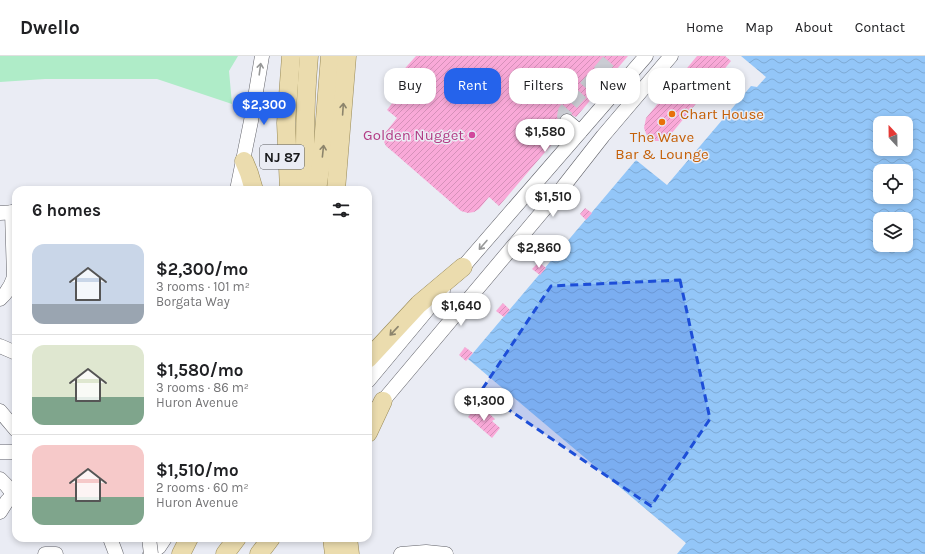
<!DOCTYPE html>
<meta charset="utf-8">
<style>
body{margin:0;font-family:Karla,sans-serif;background:#f2f2f2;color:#202124;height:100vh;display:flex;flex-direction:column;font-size:15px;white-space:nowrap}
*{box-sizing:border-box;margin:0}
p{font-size:13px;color:#757577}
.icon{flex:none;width:22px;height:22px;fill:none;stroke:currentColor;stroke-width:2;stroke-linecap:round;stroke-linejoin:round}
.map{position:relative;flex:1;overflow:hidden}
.details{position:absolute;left:12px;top:130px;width:360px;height:356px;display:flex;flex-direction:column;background:#fff;border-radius:12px;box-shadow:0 2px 6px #0003}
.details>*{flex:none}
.top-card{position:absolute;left:384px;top:12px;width:380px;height:36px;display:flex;gap:8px}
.needle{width:26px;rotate:338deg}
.controls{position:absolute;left:873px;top:60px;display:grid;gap:8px}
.controls a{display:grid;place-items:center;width:40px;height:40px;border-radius:8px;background:#fff;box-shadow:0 2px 6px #0003;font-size:20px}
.price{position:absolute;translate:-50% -34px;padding:0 9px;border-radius:14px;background:#fff;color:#222;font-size:13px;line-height:26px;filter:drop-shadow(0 1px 2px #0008)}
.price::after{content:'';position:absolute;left:50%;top:24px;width:12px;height:9px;margin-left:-6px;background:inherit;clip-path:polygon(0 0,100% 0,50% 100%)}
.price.active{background:#2563eb;color:#fff}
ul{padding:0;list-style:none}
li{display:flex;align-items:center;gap:12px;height:100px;padding:0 20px}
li+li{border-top:1px solid #e0e0e0}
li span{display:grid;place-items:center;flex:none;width:112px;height:80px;border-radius:12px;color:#555}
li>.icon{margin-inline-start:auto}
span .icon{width:48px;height:48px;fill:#fffc;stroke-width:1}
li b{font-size:17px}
h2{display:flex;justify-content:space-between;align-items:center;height:48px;padding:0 20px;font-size:17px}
.tag{padding:0 14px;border-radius:12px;background:#fff;box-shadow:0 2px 6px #0003;font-size:14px;line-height:36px}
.tag.active{background:#2563eb;color:#fff}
header{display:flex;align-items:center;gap:24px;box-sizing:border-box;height:56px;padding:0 20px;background:#fff;border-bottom:1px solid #e0e0e0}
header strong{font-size:19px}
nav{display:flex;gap:22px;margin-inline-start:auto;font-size:14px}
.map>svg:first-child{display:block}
.green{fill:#afecc8}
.water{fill:url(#water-waves);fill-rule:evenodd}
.building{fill:url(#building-hatch)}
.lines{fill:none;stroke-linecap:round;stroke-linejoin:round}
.minor-tunnel{stroke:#caccd3;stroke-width:14;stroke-dasharray:14 7;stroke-linecap:butt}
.minor-casing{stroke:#606168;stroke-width:15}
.major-casing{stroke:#988957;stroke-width:19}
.minor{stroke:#fff;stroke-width:14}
.major{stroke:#ebdcae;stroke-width:18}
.minor-bridge-casing{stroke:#606168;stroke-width:15;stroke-linecap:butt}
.minor-bridge{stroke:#fff;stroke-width:14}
.oneway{stroke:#979898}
.oneway2{stroke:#8c846c}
.marked{fill:#1d4ed8;fill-opacity:0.2;stroke:#1d4ed8;stroke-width:3;stroke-dasharray:8 5;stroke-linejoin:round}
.food-dot{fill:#e8710a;stroke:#eaecf4;stroke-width:1.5}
.hotel-dot{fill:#d1479c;stroke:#eaecf4;stroke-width:1.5}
.labels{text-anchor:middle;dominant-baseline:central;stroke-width:3;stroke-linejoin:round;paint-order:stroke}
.shield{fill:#eaecf4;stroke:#57585c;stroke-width:1}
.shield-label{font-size:14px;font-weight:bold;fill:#18191b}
.food-label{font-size:15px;fill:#c56008;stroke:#eaecf4;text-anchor:start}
.hotel-label{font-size:15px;fill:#b23c85;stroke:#eaecf4;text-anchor:end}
</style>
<header>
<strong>Dwello</strong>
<nav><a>Home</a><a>Map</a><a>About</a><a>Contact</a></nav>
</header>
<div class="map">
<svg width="925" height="498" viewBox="0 0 925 498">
<defs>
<pattern id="water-waves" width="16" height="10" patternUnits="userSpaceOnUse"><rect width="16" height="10" fill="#93c6f8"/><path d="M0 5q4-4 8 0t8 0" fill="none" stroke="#7eaad4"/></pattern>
<pattern id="building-hatch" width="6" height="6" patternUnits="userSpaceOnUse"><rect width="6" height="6" fill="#f9a9d8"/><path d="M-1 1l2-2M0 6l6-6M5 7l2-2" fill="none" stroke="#d591b9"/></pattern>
</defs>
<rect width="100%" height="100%" fill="#eaecf4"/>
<path class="green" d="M0 0H238L229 15 232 48 157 23H45L0 26Z"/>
<path class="water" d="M741 0H925V498H677L686 487 468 303 636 104 667 129 751 30 757 31 766 21ZM880 67H906V93H880ZM880 115H906V141H880ZM880 163H906V189H880Z"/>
<g class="building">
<path d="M416 0H628L576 61 568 57 561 59 559 63V67L564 74 499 150 489 141 479 153 474 156 468 157 461 155 392 95 386 90 384 86 385 77 397 62 387 54 393 46 389 33 390 29Z"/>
<path d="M697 0H725L731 5 667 83 663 85H654L650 83 647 80 644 72 646 62Z"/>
<path d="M585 152 592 157 586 164 580 158Z"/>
<path d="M539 206 546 212 540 219 532 213Z"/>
<path d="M503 247 510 254 504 261 496 255Z"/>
<path d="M465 291 473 297 466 305 459 299Z"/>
<path d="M476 351 484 358 486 355 495 363 492 365 500 372 492 382 468 361Z"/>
</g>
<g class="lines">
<path class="minor-tunnel" d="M567 65 564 60 565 55 613 0"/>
<defs>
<g id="minor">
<path d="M567 65 580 76"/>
<path d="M237 134 251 65 262 0"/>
<path d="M0 157 16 156"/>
<path d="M456 219 646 0"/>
<path d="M0 243C7 237 11 230 14 221L12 156"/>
<path d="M0 290 16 297"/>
<path d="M368 325 443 235"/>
<path d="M377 352 563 131 603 80 671 0"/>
<path d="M0 355 16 374"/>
<path d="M0 396H16"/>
<path d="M0 423 6 429 13 438"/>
<path d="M0 456 7 445 16 436"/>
<path d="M110 482 116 498"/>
<path d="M45 498H56"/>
<path d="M150 498 159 491 165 482"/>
<path d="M401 498 426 496 446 498"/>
</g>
<g id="major">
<path d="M244 105 249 117 254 134"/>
<path d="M289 134 286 67 291 0"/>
<path d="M306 134C304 89 305 45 309 0"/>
<path d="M317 134 322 101 330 0"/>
<path d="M336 134 347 0"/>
<path d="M368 303 419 248 463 211"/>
<path d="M368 377 383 345"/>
<path d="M332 482 334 498"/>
<path d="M348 482 350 498"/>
<path d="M181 498 189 482"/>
<path d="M225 498 237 482"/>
<path d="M259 498 271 482"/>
</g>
</defs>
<use href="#minor" class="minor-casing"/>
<use href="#major" class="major-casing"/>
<use href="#minor" class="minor"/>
<use href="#major" class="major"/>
<defs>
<path id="minor-bridge" d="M149 482 151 498"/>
</defs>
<use href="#minor-bridge" class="minor-bridge-casing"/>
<use href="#minor-bridge" class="minor-bridge"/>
</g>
<defs><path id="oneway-shaft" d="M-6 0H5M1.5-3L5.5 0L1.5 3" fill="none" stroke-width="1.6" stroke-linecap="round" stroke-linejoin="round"/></defs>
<g class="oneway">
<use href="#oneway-shaft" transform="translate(260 13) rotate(-82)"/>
<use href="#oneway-shaft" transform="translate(483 189) rotate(131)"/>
</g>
<g class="oneway2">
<use href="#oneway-shaft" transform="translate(343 53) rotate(-86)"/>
<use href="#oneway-shaft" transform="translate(323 95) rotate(-84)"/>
<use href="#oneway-shaft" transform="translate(394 275) rotate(133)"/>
</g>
<path class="marked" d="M680 224 710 363 651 450 481 335 551 230Z"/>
<g class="food-dot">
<circle cx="672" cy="58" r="4"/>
<circle cx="662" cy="66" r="4"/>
</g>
<circle class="hotel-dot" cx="472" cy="79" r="4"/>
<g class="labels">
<rect class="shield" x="260" y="89" width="44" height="24" rx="3"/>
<g class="shield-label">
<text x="282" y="101">NJ 87</text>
</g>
<g class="food-label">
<text x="680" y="58">Chart House</text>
<text x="662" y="81" text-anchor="middle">The Wave<tspan x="662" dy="17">Bar &amp; Lounge</tspan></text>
</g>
<g class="hotel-label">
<text x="464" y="79">Golden Nugget</text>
</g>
</g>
</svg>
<div class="controls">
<a><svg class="needle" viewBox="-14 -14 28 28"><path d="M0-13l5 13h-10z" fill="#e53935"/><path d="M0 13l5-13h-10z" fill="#757577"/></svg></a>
<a><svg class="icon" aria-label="locate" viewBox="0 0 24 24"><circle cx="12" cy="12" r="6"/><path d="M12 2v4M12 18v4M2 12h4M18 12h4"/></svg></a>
<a><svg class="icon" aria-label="layers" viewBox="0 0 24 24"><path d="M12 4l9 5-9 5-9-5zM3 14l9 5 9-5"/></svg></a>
</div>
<b class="price active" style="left:264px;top:70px">$2,300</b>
<b class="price" style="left:545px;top:97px">$1,580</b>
<b class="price" style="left:553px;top:162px">$1,510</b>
<b class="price" style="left:539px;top:213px">$2,860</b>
<b class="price" style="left:461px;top:271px">$1,640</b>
<b class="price" style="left:484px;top:366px">$1,300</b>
<div class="top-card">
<a class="tag">Buy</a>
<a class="tag active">Rent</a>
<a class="tag">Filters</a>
<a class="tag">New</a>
<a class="tag">Apartment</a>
</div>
<section class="details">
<h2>6 homes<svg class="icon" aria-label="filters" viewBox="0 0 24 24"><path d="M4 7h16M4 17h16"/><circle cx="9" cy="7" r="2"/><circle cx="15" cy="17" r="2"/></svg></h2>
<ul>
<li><span style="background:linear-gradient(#c9d6e8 75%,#9aa5b1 0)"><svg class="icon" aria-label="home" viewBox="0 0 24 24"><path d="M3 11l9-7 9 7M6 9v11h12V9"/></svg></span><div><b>$2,300/mo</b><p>3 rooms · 101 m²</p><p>Borgata Way</p></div></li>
<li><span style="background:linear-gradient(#dfe7d0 65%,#7fa58c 0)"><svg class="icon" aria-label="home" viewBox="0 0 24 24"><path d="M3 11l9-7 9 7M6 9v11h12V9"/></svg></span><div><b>$1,580/mo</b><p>3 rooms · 86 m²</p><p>Huron Avenue</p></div></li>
<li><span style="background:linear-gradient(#f6c9c9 65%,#7fa58c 0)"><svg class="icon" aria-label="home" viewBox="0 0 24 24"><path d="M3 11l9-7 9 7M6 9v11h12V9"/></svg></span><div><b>$1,510/mo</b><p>2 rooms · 60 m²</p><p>Huron Avenue</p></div></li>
</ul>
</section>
</div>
